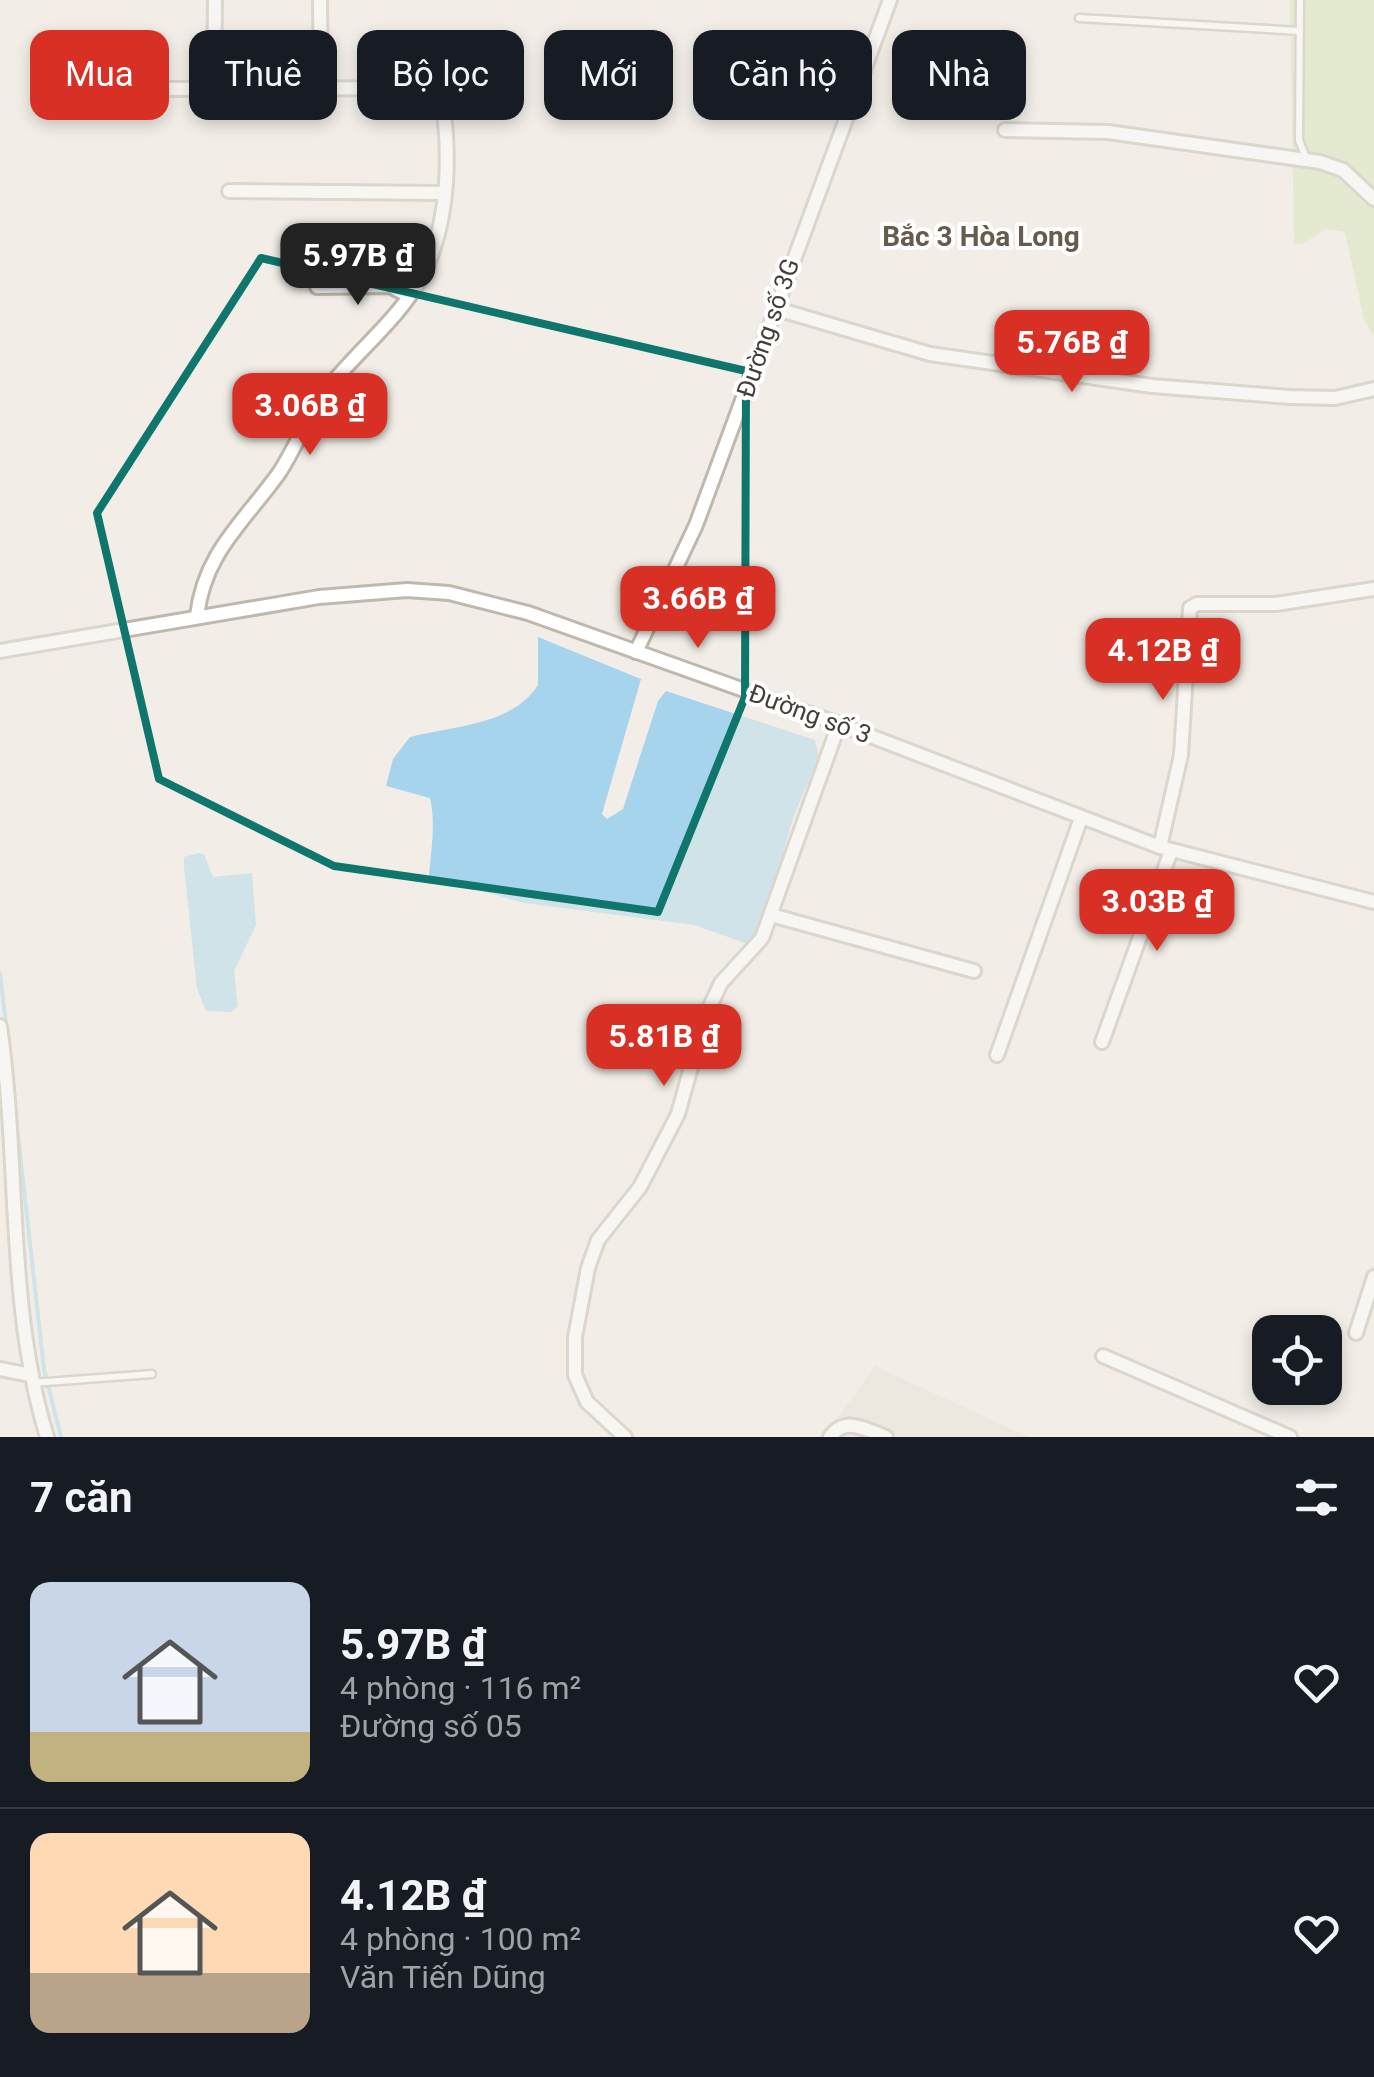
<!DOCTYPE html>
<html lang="vi">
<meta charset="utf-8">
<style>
body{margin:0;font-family:Roboto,sans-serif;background:#20242c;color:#f1f3f6;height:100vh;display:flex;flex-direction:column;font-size:38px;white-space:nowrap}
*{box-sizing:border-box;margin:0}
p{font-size:32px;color:#9ea1a6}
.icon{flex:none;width:55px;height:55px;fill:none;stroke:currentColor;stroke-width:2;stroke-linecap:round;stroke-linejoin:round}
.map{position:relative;height:1437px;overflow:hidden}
.panel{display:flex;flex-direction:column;background:#171b24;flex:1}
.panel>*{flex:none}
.hud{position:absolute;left:30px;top:30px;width:1315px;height:90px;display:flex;gap:20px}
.fabs{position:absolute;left:1252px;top:1315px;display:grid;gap:20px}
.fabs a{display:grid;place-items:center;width:90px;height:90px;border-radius:20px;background:#171b24;box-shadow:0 5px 15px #0003;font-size:50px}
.price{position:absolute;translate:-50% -85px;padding:0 22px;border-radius:20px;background:#d93025;color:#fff;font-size:32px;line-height:65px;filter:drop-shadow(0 2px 5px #0008)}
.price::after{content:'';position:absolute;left:50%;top:60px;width:30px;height:22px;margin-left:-15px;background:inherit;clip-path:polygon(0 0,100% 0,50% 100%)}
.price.selected{background:#222;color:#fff}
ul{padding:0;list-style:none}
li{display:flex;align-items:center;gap:30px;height:250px;padding:0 30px}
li+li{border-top:2px solid #363941}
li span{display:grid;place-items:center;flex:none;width:280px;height:200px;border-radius:20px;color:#555}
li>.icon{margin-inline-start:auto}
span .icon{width:120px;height:120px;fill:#fffc;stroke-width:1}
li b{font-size:42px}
h2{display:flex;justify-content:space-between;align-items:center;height:120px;padding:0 30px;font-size:42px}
.pill{padding:0 35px;border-radius:20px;background:#171b24;box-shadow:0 5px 15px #0003;font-size:35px;line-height:90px}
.pill.selected{background:#d93025;color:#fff}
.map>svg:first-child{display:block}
.residential{fill:#e6e0d5}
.green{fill:#d1e4b2}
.water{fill:#a6d4ec}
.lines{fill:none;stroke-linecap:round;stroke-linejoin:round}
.stream{stroke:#a6d4ec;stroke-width:4}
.lane-casing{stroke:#c0b8ad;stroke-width:11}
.street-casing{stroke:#c0b8ad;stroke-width:18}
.lane{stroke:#fff;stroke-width:6}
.street{stroke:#fff;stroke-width:12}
.marked{fill:none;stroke:#0f766e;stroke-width:8;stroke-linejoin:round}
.labels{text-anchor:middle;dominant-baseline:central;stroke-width:8;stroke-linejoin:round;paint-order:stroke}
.street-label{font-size:25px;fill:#453e36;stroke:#fff}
.neighbourhood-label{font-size:28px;font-weight:bold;fill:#675b4e;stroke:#fff}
</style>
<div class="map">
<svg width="1374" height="1437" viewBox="0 0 1374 1437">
<rect width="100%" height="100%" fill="#f2eee7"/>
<path class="residential" d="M875 1366 1029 1437H824Z"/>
<path class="green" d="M1290 0H1374V336L1364 320 1345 232 1326 229 1303 244H1294Z"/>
<g class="water">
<path d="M538 637 641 679 602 814 607 819 623 809 658 701 666 691 815 740 819 756 793 818 761 932 748 944 694 925 524 903 429 876C431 850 436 824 430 798L386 786 393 759 410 737C453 726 513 725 538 685Z"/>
<path d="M198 853 204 854 213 877 252 873 256 925 234 971 238 1006 231 1012 206 1011 197 989 184 867V857Z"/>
</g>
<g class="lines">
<g class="stream">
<path d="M0 973 8 1041"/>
<path d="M12 1081 44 1369 61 1437"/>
</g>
<defs>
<g id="lane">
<path d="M1300 0 1299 140 1306 158"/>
<path d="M1079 18 1300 31"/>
<path d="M33 1383 152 1374"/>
</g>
<g id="street">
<path d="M320 0 321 89"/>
<path d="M160 89 440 88C451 146 451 221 422 276 400 318 358 350 329 387 308 413 297 446 279 473 244 522 204 553 197 616"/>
<path d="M214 89 215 0"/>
<path d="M1005 130 1108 132 1320 162 1343 170 1374 199"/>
<path d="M229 191 443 193"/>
<path d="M317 287 390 286 407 295"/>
<path d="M777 309 930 354 1152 386 1290 397 1335 398 1374 389"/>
<path d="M0 651 319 597 407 590 449 593 528 613 839 724 1160 847 1374 902"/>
<path d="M636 652 696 525 890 0"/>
<path d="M1160 847 1181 755 1190 608 1197 604H1276L1374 589"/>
<path d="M771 915 974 971"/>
<path d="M0 1026C20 1164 6 1302 47 1437"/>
<path d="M1102 1042 1171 851"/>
<path d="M997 1055 1081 818"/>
<path d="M1356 1333 1374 1277"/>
<path d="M1103 1356 1290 1437"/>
<path d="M0 1369 30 1375"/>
<path d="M625 1437 587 1402 575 1375V1337L588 1268 598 1240 640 1187 678 1114 705 1017 721 983 762 938 839 724"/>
<path d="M830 1437C845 1416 865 1429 886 1437"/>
</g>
</defs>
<use href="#lane" class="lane-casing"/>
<use href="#street" class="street-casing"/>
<use href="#lane" class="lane"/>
<use href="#street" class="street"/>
</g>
<path d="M0 0H1374V1437H0ZM261 258 746 371 745 697 658 912 334 866 159 779 97 513Z" fill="#f2eee7" fill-opacity=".55" fill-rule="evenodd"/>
<path class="marked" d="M261 258 746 371 745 697 658 912 334 866 159 779 97 513Z"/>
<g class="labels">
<g class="street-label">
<text transform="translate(768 328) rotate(-71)">Đường số 3G</text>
<text transform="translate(810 714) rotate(20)">Đường số 3</text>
</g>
<g class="neighbourhood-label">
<text x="981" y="236">Bắc 3 Hòa Long</text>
</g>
</g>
</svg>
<div class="fabs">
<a><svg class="icon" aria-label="locate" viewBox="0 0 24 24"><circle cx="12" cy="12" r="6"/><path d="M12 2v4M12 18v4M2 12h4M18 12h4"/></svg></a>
</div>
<b class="price selected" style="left:358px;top:308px">5.97B ₫</b>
<b class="price" style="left:1072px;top:395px">5.76B ₫</b>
<b class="price" style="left:310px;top:458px">3.06B ₫</b>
<b class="price" style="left:698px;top:651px">3.66B ₫</b>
<b class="price" style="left:1163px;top:703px">4.12B ₫</b>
<b class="price" style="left:1157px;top:954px">3.03B ₫</b>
<b class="price" style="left:664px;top:1089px">5.81B ₫</b>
<div class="hud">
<a class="pill selected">Mua</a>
<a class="pill">Thuê</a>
<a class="pill">Bộ lọc</a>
<a class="pill">Mới</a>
<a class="pill">Căn hộ</a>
<a class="pill">Nhà</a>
</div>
</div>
<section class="panel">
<h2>7 căn<svg class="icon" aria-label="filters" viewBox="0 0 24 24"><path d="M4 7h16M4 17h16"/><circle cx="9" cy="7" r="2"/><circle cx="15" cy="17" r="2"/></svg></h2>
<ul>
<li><span style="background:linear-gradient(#c9d6e8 75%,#c2b280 0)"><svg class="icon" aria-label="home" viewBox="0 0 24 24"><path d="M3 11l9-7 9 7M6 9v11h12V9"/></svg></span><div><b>5.97B ₫</b><p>4 phòng · 116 m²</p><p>Đường số 05</p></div><svg class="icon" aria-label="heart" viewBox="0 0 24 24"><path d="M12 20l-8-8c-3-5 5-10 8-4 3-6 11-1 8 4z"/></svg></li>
<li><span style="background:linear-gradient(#ffd9b3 70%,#b9a48a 0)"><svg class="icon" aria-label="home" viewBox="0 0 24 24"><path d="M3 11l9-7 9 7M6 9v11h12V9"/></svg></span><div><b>4.12B ₫</b><p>4 phòng · 100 m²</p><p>Văn Tiến Dũng</p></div><svg class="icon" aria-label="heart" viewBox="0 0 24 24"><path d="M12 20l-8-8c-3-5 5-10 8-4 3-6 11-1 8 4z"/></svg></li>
</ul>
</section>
